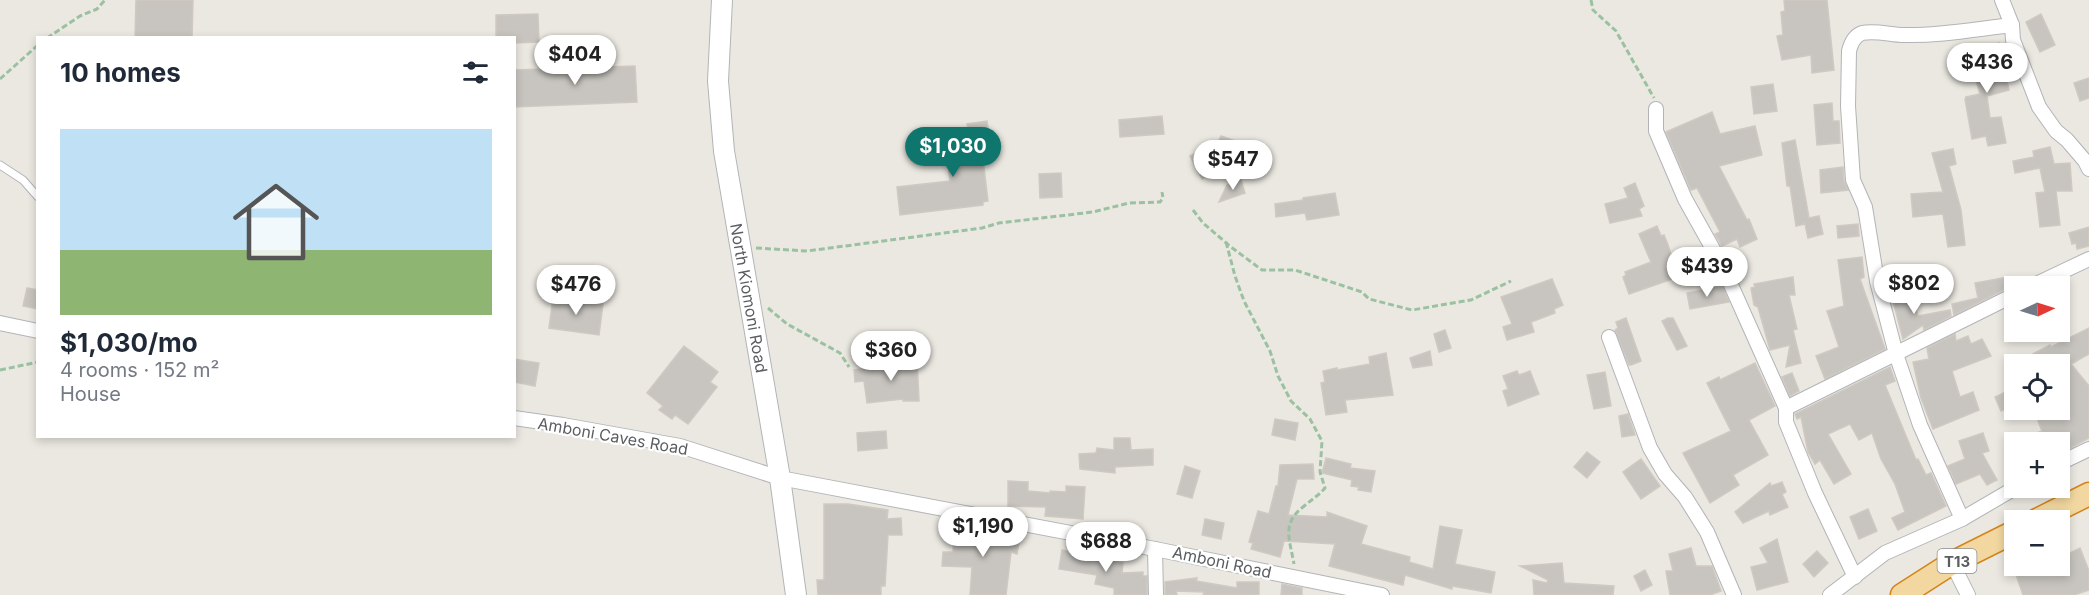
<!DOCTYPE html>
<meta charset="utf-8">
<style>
body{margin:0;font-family:Inter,sans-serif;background:#f2f2f3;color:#1f2937;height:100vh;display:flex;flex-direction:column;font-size:22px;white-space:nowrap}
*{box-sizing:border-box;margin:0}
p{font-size:20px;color:#747a83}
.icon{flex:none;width:33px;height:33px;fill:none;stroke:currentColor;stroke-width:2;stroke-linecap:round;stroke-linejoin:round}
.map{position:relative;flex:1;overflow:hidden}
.details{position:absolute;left:36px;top:36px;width:480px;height:402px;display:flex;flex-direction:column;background:#fff;border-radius:0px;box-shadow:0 3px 9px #0003}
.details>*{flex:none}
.needle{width:39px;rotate:86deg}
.fabs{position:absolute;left:2004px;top:276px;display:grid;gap:12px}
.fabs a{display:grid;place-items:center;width:66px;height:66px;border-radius:0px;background:#fff;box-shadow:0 3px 9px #0003;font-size:30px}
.price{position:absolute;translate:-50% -51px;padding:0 14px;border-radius:21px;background:#fff;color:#222;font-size:20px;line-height:39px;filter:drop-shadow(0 2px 3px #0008)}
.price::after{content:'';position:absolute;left:50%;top:36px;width:18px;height:14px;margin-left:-9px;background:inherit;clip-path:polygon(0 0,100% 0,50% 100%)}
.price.current{background:#0f766e;color:#fff}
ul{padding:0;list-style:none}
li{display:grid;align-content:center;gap:12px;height:318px;padding:0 24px}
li+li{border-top:2px solid #e0e1e3}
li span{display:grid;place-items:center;height:186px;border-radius:0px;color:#555}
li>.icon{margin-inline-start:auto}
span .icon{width:108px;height:108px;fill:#fffc;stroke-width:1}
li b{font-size:26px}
h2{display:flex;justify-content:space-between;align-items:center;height:72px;padding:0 24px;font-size:26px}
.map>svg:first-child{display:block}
.building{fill:#c8c5c0;stroke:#cfc9c1;stroke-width:1.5}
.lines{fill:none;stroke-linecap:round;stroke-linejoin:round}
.service-casing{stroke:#b2b4b8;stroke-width:9}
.minor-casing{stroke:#b2b4b8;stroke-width:16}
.secondary-casing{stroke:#b1b5b8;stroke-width:22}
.trunk-casing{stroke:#d48419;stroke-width:25}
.path{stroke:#9ac1a1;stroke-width:3;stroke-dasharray:6 3;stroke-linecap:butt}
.service{stroke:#fff;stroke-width:7}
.minor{stroke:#fff;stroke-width:14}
.secondary{stroke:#fff;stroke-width:20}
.trunk{stroke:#f2d8a0;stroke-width:22}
.labels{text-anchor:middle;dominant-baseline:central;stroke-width:4.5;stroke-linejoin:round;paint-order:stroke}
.shield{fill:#fff;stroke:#8c8e90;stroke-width:1.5}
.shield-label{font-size:15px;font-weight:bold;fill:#5a5e61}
.street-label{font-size:16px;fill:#5a5e61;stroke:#fff}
</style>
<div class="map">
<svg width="2089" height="595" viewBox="0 0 2089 595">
<rect width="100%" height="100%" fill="#ebe8e1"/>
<g class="building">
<path d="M136 0H193L192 38H135Z"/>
<path d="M1784 0H1827L1834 70 1812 73 1811 55 1782 60 1777 36 1783 35 1781 12 1785 11Z"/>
<path d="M538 14 539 42 514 43V38H496V15Z"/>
<path d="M2041 14 2055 45 2040 52 2026 22Z"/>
<path d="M1999 43 2009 90 1987 96 1990 118 2001 117 2006 143 1988 146 1986 136 1972 139 1965 99 1966 97 1980 94 1968 53Z"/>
<path d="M635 66 637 102 514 107V70Z"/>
<path d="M2089 78V98L2080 101 2074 83Z"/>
<path d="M1773 84 1777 111 1754 114 1751 87Z"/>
<path d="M1832 103 1833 121H1839L1840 143 1817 145 1814 105Z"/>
<path d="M1712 112 1720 134 1755 126 1762 155 1719 166 1747 220 1749 219 1757 239 1740 247 1737 239 1722 246 1715 234 1720 232 1697 188 1691 190 1666 132Z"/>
<path d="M1162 116 1164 134 1120 137 1119 120Z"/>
<path d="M987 121 989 134 980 135 988 201 983 202V205L900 215 897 187 950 181 945 140H950V137L969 135 967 124Z"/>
<path d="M1221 136 1255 148 1251 159 1216 147Z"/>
<path d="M1795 140 1809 218 1819 216 1823 234 1808 238 1805 224 1796 226 1790 186H1787L1782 143Z"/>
<path d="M2050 147 2054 164 2070 163 2072 191H2056L2060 225 2040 227 2036 193 2045 192 2040 168 2015 173 2013 161 2034 157 2033 151Z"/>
<path d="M1953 149 1956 164 1949 166 1961 210 1965 245 1948 247 1943 214 1913 217 1911 194 1943 192 1932 153Z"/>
<path d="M1200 151 1210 170V175L1202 179 1190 156Z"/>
<path d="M1843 167 1844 181 1848 190 1821 193 1820 170Z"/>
<path d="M1061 173 1062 197 1040 198 1039 174Z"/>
<path d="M1241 180 1245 193 1219 202 1227 185Z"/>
<path d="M1635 183 1644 206 1639 209 1642 216 1610 223 1605 204 1628 198 1624 188Z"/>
<path d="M1335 193 1339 215 1307 220 1305 213 1276 217 1275 204 1303 200V198Z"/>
<path d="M1858 224 1859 236 1838 238 1837 226Z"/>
<path d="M1657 226 1661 236 1664 235 1668 245 1678 277 1629 294 1623 277 1626 275 1625 272 1651 262 1639 234Z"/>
<path d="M2089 227V246L2077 249 2076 243 2072 244 2069 233Z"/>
<path d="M1862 257 1864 277 1860 279 1885 349 1825 379 1816 356 1839 347 1827 311 1844 306 1838 260Z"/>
<path d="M1793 277 1795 295H1789L1797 329 1793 330 1801 363 1786 367 1790 345 1770 350 1758 307 1754 305 1751 288 1755 287 1754 284Z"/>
<path d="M2007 277 2009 287 1954 315 1952 304 1978 298 1975 283Z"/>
<path d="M1552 279 1563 305 1554 309 1555 313 1531 322 1534 332 1507 340 1503 327 1512 324 1501 297Z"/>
<path d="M1722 286 1729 302 1690 309 1687 293Z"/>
<path d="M27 288 38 290V309L23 306Z"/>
<path d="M1911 292 1918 316 1950 310 1951 316 1924 330 1923 325 1903 339 1892 297Z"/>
<path d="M553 298 603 304 599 335 549 328Z"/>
<path d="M1626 318 1641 361 1631 365H1629L1615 330 1618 328 1616 322Z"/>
<path d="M1668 318H1673L1687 346 1677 350 1662 321Z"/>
<path d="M2089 328V354L2071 364 2089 386V438L2063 452 2062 447 2060 448V442H2015L2042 431 2038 421 2058 413 2056 410H2060V364H2033L2029 356 2050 345 2051 347Z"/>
<path d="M1445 330 1451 348 1439 352 1434 334Z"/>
<path d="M1955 334 1956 341 1968 336 1971 344 1982 339 1991 356 1952 371 1960 397 1973 392 1979 410 1933 429 1921 398 1913 362 1929 359 1927 348Z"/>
<path d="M684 346 718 372 710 382 717 387 688 424 675 415 672 419 659 410 663 406 647 393Z"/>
<path d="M1430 351 1432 365 1413 368 1410 358Z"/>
<path d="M1386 353 1393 395 1345 400 1347 412 1326 415 1321 383 1325 382 1323 371 1337 368V370L1370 364 1369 357Z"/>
<path d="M917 357 919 401H903V399L867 403 864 381 855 382 854 370 901 364V358Z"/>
<path d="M514 359 539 363 535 386 514 382Z"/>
<path d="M1755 363 1775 406 1749 420 1768 455 1733 475 1739 485 1710 503 1683 453 1731 431 1707 383 1719 377 1720 380Z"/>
<path d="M1890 367 1895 381 1885 385 1916 460 1918 459 1926 475 1931 473 1946 506 1898 530 1892 518 1905 512 1895 484 1881 459 1872 433 1859 440 1850 424 1828 434 1851 474 1834 484 1820 460 1815 464 1808 452 1801 417 1797 419 1795 414Z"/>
<path d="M1517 371 1519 375 1530 371 1539 394 1508 406 1503 391 1508 389 1503 376Z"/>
<path d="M1605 372 1611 406 1594 409 1587 375Z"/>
<path d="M1792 373 1799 391 1790 396 1782 377Z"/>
<path d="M2014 388V405L2001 411 1995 397Z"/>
<path d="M1628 414 1635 435 1622 437 1619 416Z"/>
<path d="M1275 419 1298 423 1295 440 1272 435Z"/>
<path d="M886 431 887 448 858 451 857 433Z"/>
<path d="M1983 433 1989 451 1982 453 1997 480 1987 485 1980 474 1956 484 1948 466 1965 459 1959 441Z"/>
<path d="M1114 438H1130L1131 450 1153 449V465L1115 467V473L1080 469 1079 454 1096 453 1097 448 1114 450Z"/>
<path d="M1587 452 1600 462 1587 478 1574 467Z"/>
<path d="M1326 458 1351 464 1350 468 1375 471 1371 492 1358 490 1359 487 1351 486 1352 480 1322 473Z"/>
<path d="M1641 459 1660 486 1641 499 1623 472Z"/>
<path d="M1313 464 1314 479H1297L1288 515 1327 517V512L1367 526 1361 544 1410 557 1409 562 1433 569 1440 526 1462 530 1455 564 1495 572 1491 593 1452 586V589L1405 575 1403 585 1329 566 1335 544 1284 541 1280 557 1251 549 1253 543 1249 542 1258 511 1269 514 1276 486H1278L1280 465Z"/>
<path d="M1185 466 1200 471 1192 498 1177 494Z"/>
<path d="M1008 481 1028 482V491L1050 493V491L1066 492V486L1085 487 1083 519 1045 516 1046 507 1008 506Z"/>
<path d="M1782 482 1786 492 1782 494 1788 507 1770 515 1769 511 1743 523 1735 512 1770 483 1771 486Z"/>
<path d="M824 504H848L888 510 887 519 901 518 902 535H888L885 586H881V595H818L817 580H824Z"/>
<path d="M1868 509 1877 531 1859 539 1850 517Z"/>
<path d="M1205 519 1224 523 1221 539 1202 535Z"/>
<path d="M963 523 981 525V529L1020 537 1017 554 1011 552 1006 595H970L972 567 942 566 943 552H953L954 529H963Z"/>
<path d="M1777 539 1788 582 1757 590 1751 567 1768 563 1760 548Z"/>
<path d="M1691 548 1696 566H1712L1721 591 1710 595H1670L1666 571H1673L1669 554Z"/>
<path d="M2080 548 2089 571V590L2074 595H2023L2014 569 2024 566H2060V558Z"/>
<path d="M1062 550 1123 563 1122 573 1143 572V576H1147V595H1114V588L1095 584 1097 575 1059 569Z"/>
<path d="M1817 551 1828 563 1814 577 1803 564Z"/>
<path d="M1562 563 1564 583 1614 586 1613 595H1534L1533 580 1547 583 1548 580 1520 566Z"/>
<path d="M1645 570 1652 585 1641 591 1634 576Z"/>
<path d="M1197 578 1196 581 1237 588V582H1259V595H1203L1204 592 1176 591 1177 595H1165V582Z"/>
<path d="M1282 584 1302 588V595H1281Z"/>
</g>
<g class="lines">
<defs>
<path id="service" d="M0 165 23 180 38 197"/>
<g id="minor">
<path d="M2002 0 2012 25 2013 40 2039 107 2056 131 2067 140 2085 161 2089 169"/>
<path d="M1656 109V131L1685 199 1723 267 1786 408V422L1815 493 1855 577"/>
<path d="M2032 286 2089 259"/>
<path d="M0 323 38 331"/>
<path d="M1609 337 1650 448 1665 474 1685 497 1707 532 1734 595"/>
<path d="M1786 408 2014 295"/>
<path d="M514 418 563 425 680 446 780 478 1155 549 1382 595"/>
<path d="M2060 463 2089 449"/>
<path d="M1962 519 1920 425 1896 354 1877 281 1865 207 1853 180 1848 106 1849 51C1851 43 1854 36 1862 33 1876 30 1891 35 1904 35 1940 36 1976 29 2012 25"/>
<path d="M1155 549 1156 595"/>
<path d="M1952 563 1968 595"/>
<path d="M1830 595 1885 553 1962 519 2015 488"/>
</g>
<path id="secondary" d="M722 0 718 81 724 151 780 478 796 595"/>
<g id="trunk">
<path d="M2037 520 2089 494"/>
<path d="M1902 595 1952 563 2014 532"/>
</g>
</defs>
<use href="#service" class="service-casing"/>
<use href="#minor" class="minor-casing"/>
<use href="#secondary" class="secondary-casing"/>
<use href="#trunk" class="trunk-casing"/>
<g class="path">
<path d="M1591 0 1593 10 1616 31 1654 98"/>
<path d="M47 38 80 16 97 9 105 0"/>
<path d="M0 79 38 45"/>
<path d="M1193 210 1203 223 1231 247 1262 270H1295L1362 292 1369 299 1412 310 1471 300 1511 281"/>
<path d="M1226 242 1235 276 1244 301 1270 351 1278 376 1291 401 1310 419 1322 441 1320 472 1325 488C1318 496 1311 500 1303 507 1281 524 1290 540 1294 564"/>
<path d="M756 248 807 251 982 228 999 223 1093 212 1129 203 1160 202 1163 198 1162 192"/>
<path d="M768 308 787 324 840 353 849 367"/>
<path d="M0 370 38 362"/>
</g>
<use href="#service" class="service"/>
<use href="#minor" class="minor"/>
<use href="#secondary" class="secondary"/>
<use href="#trunk" class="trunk"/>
</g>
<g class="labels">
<rect class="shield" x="1937.5" y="549" width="39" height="24" rx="4.5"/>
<g class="shield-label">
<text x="1957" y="561">T13</text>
</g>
<g class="street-label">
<text transform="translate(749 298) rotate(80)">North Kiomoni Road</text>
<text transform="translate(613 436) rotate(10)">Amboni Caves Road</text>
<text transform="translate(1222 562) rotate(12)">Amboni Road</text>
</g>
</g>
</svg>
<div class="fabs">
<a><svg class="needle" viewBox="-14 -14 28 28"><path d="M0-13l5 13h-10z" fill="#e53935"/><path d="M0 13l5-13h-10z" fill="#747a83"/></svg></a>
<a><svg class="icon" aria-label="locate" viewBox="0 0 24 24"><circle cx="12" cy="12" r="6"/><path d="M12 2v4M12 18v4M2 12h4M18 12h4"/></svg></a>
<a>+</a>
<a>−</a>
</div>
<b class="price" style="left:575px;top:86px">$404</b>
<b class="price" style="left:1987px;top:94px">$436</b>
<b class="price current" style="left:953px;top:178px">$1,030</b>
<b class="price" style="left:1233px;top:191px">$547</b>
<b class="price" style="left:1707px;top:298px">$439</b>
<b class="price" style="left:1914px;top:315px">$802</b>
<b class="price" style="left:576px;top:316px">$476</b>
<b class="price" style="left:891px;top:382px">$360</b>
<b class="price" style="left:983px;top:558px">$1,190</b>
<b class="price" style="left:1106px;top:573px">$688</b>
<section class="details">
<h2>10 homes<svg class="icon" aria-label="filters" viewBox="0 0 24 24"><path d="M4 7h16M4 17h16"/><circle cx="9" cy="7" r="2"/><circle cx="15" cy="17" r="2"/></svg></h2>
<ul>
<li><span style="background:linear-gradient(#bfe0f5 65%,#8fb573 0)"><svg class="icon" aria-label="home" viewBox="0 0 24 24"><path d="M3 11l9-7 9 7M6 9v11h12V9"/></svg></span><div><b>$1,030/mo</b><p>4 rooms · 152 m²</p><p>House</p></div></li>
</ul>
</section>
</div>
